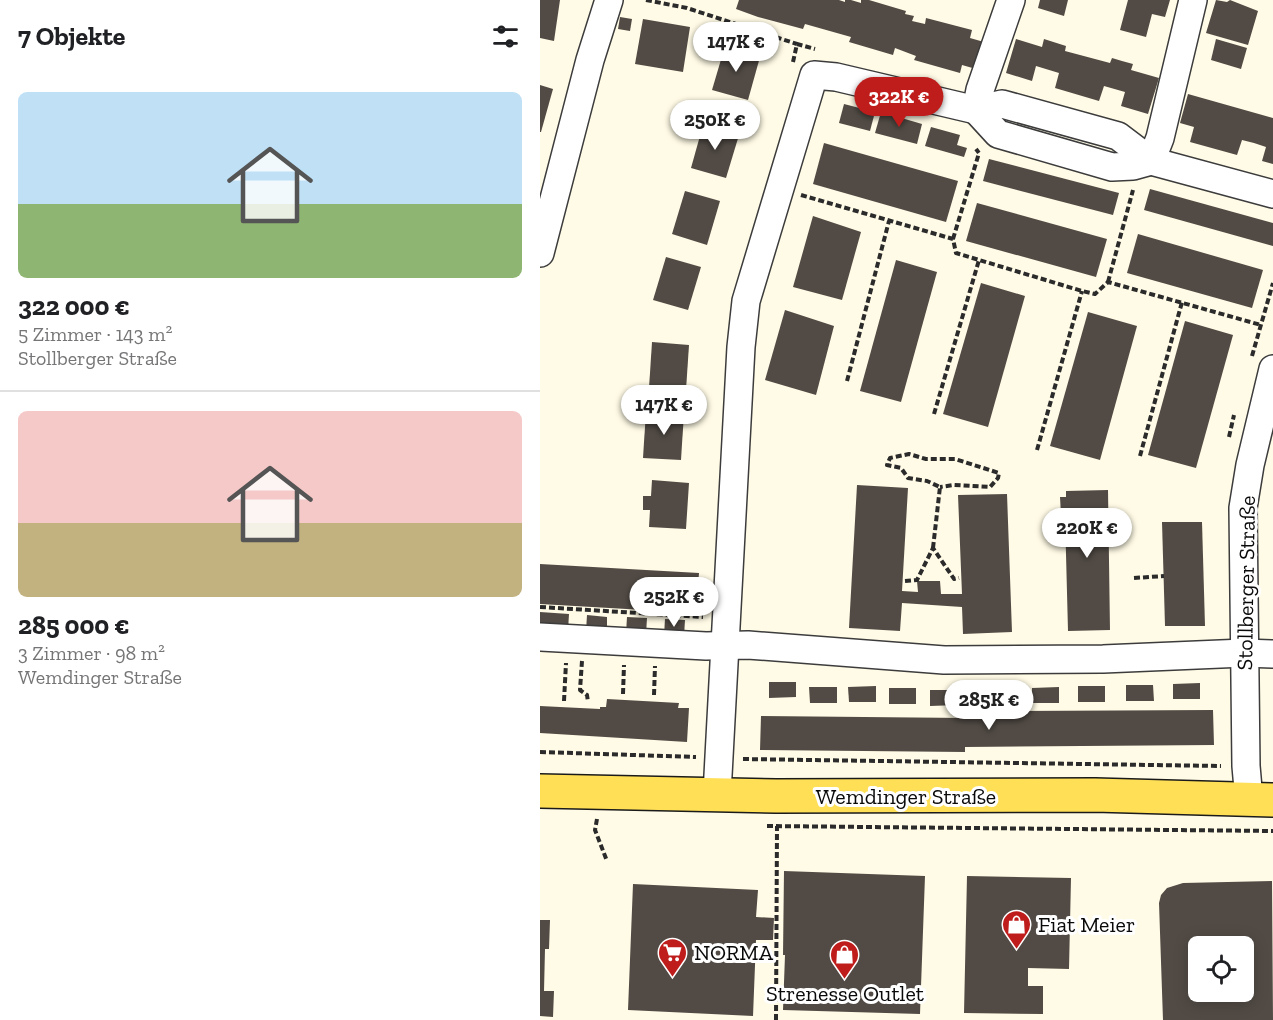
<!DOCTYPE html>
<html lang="de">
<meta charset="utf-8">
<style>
body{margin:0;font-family:"Zilla Slab",serif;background:#f2f2f2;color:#202124;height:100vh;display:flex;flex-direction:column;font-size:22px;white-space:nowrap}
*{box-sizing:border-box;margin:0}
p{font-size:20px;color:#757577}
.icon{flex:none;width:33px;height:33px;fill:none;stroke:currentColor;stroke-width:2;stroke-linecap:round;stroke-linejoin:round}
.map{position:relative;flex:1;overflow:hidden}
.side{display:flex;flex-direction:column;background:#fff;width:540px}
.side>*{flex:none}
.buttons{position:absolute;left:648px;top:936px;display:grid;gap:12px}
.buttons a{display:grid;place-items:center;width:66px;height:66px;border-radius:9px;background:#fff;box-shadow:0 3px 15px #0003;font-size:30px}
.price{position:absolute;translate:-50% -51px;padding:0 14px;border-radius:21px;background:#fff;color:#222;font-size:20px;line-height:39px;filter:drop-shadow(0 2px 3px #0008)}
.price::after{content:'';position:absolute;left:50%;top:36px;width:18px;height:14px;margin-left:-9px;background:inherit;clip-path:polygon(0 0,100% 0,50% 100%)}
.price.current{background:#bf1d1c;color:#fff}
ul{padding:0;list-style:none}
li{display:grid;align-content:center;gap:12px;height:318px;padding:0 18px}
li+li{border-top:2px solid #e0e0e0}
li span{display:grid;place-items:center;height:186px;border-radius:9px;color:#555}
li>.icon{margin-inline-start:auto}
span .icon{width:108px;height:108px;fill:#fffc;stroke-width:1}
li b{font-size:26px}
h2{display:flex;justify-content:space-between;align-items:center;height:72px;padding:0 18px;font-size:26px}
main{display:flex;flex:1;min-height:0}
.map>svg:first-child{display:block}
.building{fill:#524b45;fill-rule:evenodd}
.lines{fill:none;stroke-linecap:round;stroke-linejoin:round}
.minor-casing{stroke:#3c3c3c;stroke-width:30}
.major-casing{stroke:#1a1a1a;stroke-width:36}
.path{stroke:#2b2b2b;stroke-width:4;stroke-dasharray:6 3;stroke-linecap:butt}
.minor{stroke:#fff;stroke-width:27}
.major{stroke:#ffdf56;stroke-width:33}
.labels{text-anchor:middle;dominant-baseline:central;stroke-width:6;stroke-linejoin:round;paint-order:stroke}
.street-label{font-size:22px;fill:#090909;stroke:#fff}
.poi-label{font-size:22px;fill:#090909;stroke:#fff;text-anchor:start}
</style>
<main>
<section class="side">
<h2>7 Objekte<svg class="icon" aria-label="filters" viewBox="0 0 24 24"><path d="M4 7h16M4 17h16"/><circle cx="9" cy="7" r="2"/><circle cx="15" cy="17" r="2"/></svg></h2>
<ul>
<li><span style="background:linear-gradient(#bfe0f5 60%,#8fb573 0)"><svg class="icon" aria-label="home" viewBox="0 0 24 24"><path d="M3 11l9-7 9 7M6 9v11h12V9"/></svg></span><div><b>322 000 €</b><p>5 Zimmer · 143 m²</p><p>Stollberger Straße</p></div></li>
<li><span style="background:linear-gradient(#f6c9c9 60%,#c2b280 0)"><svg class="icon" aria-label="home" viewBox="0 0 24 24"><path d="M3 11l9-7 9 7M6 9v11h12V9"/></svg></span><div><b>285 000 €</b><p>3 Zimmer · 98 m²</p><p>Wemdinger Straße</p></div></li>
</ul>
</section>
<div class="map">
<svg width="733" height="1020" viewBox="0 0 733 1020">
<rect width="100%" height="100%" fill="#fffbe6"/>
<g class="building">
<path d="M0 0H20L14 41 0 38Z"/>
<path d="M199 0H299L305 2V0H311L321 3V0H329L366 11 365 14 374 16 372 21 385 24 386 18 432 30 430 38 444 42 436 69 422 65 420 73 374 60 376 56 355 48 353 55 309 42 311 37 265 24 263 29 218 17 196 9Z"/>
<path d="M500 0H528L524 16 498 8Z"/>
<path d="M588 0H630L625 17 612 14 606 37 580 30Z"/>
<path d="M676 0 687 2 690 0 718 11 708 45 666 33Z"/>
<path d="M80 17 92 19 90 31 78 29Z"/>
<path d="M103 19 150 27 143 72 95 64Z"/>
<path d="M476 39 502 47 504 39 526 46 525 51 570 63 572 58 582 61 593 64 591 70 619 78 608 114 581 106 585 92 564 86 559 101 515 88 519 73 496 66 492 81 466 73Z"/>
<path d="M676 39 707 48 701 69 671 60Z"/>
<path d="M185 46 220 57 208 100 172 90Z"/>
<path d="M0 85 13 89 1 132H0Z"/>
<path d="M648 94 733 118V164L722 161 726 147 714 143 702 140 697 155 650 142 654 127 640 123Z"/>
<path d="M304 104 335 112 330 131 299 123Z"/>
<path d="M341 112 382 124 377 144 335 133Z"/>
<path d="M163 125 199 135 186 178 151 168Z"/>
<path d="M391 127 420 135 417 145 427 148 424 157 385 146Z"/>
<path d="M284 143 418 181 406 222 273 184Z"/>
<path d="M449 159 579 193 573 215 443 181Z"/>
<path d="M610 189 733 223V246L604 210Z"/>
<path d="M145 191 180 201 167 245 132 234Z"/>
<path d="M437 203 567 239 556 277 426 241Z"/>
<path d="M273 216 321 232 302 300 253 287Z"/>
<path d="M598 234 723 270 712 308 587 273Z"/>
<path d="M126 257 161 267 148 310 113 300Z"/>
<path d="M356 260 397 272 361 402 320 391Z"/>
<path d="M441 283 485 296 448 427 403 414Z"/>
<path d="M245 310 294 326 276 395 225 380Z"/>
<path d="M548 312 597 326 560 460 510 446Z"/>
<path d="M645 321 693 335 656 468 608 455Z"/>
<path d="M112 342 149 345 146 390 109 388Z"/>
<path d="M106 411 144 413 141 460 103 458Z"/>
<path d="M112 480 149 483 146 529 109 527 110 510H103V496H111Z"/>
<path d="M317 485 368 488 362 591 378 592 377 581H400L401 594H422L418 495 467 494 472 632 423 634 422 607 362 603 360 631 309 628Z"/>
<path d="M568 490 570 630 528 631 525 516 521 515 520 497H526V491Z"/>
<path d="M622 522H662L665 626H625Z"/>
<path d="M0 564 159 573 156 613 0 604Z"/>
<path d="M0 612 29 614 28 631 0 629Z"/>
<path d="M47 615 67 617V633L46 632Z"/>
<path d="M87 617 107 618 106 635 86 634Z"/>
<path d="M125 619 145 620 144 637 124 636Z"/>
<path d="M229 682H256V697L229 698Z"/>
<path d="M660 683V699H633V684Z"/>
<path d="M586 685H613L614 701H586Z"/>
<path d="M336 686V702H309L308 687Z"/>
<rect x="538" y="686" width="27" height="16"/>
<path d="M269 687H297V703H270Z"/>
<path d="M519 687V703H492V688Z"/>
<rect x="349" y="688" width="27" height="16"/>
<path d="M445 689H472L473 705H445Z"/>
<path d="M390 690H417L418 705 390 706Z"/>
<path d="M67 699 139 703 138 708H149L147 742 0 733V706L60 709V707H66Z"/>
<path d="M673 710 674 745 425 747V752L220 750 221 716 426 718V713L460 711Z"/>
<path d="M244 871 385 876 380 1014 243 1010 245 955H243Z"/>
<path d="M427 876 531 878 529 969 488 968V986H503V1014L424 1013Z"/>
<path d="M732 881 733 1020H623L619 903 621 895 627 888 643 883ZM658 946H704V992H658Z"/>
<path d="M93 884 218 890 216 917 234 918 233 940H216L213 1016 88 1010Z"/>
<path d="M0 920H10L9 949H5L4 991H14L13 1017 0 1016Z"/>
</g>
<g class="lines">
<defs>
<g id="minor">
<path d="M436 110 458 134 572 167 593 166 611 161"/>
<path d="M436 110 440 90 471 0"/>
<path d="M611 161 620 138 653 0"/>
<path d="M0 253 50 60 69 0"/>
<path d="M0 637 166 646 208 645 404 660 563 659 704 653 733 654"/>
<path d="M177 794 201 347 206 301 274 75 296 77 436 110 462 104 578 136 611 161 733 194"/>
<path d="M709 800 706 766 703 508 710 465 733 369"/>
</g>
<path id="major" d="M0 791 236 796 555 795 733 800"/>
</defs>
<use href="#minor" class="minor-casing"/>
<use href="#major" class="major-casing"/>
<g class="path">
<path d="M106 0 147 8 257 44"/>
<path d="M253 62 257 44 275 49"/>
<path d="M261 195 413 239 416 253 542 291 555 294 568 282 721 325"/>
<path d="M413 239 439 153 436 149"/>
<path d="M568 282 593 190"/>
<path d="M712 356 733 283"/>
<path d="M307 381 349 221"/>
<path d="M394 414 439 260"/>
<path d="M689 437 694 415"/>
<path d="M497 450 542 291"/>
<path d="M600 456 642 302"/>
<path d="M393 548 400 487 387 481 368 478 361 468 347 465 350 458 369 454 386 459H415L459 473 458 478 450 487 414 485 400 487"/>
<path d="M594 578 624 576"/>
<path d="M365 581 377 580 393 548 414 579 419 578"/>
<path d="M0 607 163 617"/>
<path d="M42 661 40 690 47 695 48 702"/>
<path d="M83 694 84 665"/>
<path d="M114 695 115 666"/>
<path d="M24 701 26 663"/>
<path d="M0 752 156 757"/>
<path d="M203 759 681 766"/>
<path d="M57 819 55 830 67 861"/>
<path d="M227 826 733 831"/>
<path d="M236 1020 237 826"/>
</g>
<use href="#minor" class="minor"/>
<use href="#major" class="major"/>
</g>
<defs>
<symbol id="shop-pin" viewBox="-11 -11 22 30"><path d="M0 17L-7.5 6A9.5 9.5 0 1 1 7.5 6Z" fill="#bf1d1c" stroke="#fff"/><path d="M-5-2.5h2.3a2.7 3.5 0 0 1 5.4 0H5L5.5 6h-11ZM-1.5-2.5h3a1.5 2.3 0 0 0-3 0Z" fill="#fff"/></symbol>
<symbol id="supermarket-pin" viewBox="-11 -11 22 30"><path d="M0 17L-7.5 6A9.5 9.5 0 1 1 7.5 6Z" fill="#bf1d1c" stroke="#fff"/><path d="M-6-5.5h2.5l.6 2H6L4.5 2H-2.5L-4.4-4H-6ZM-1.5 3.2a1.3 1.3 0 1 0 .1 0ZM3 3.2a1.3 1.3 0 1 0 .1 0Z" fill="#fff"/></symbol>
</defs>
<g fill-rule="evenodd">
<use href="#shop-pin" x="460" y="908" width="33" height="45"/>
<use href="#supermarket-pin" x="116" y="936" width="33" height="45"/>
<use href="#shop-pin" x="288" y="938" width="33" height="45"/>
</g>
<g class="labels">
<g class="street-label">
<text transform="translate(706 583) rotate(-89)">Stollberger Straße</text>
<text x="366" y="796">Wemdinger Straße</text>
</g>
<g class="poi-label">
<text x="498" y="924">Fiat Meier</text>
<text x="154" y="952">NORMA</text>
<text x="305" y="993" text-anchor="middle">Strenesse Outlet</text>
</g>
</g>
</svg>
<div class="buttons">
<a><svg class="icon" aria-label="locate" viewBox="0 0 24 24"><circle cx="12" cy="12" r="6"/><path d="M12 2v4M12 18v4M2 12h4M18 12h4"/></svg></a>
</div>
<b class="price" style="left:196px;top:73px">147K €</b>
<b class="price current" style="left:359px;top:128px">322K €</b>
<b class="price" style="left:175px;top:151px">250K €</b>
<b class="price" style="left:124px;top:436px">147K €</b>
<b class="price" style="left:547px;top:559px">220K €</b>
<b class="price" style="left:134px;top:628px">252K €</b>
<b class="price" style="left:449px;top:731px">285K €</b>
</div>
</main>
